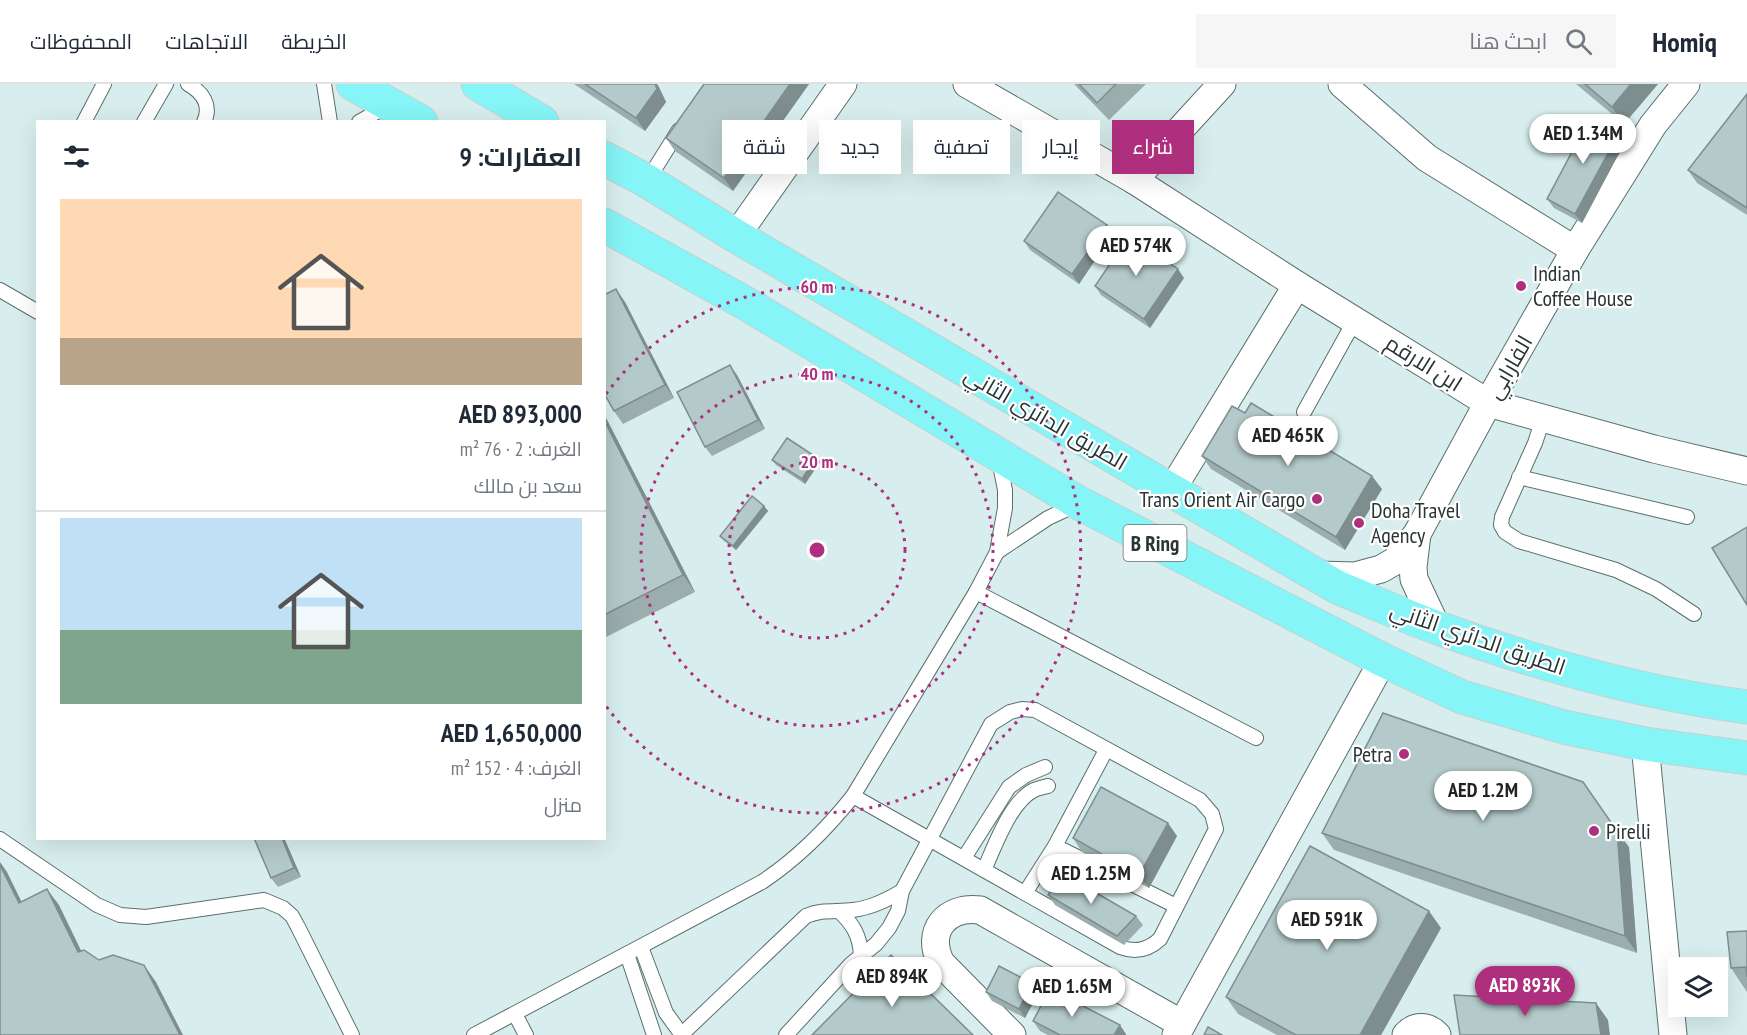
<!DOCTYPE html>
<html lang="ar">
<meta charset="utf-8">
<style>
body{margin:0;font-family:"PT Sans Narrow",Cairo,sans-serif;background:#f6f6f7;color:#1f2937;direction:rtl;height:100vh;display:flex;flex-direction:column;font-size:22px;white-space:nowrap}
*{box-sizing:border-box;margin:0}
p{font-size:20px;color:#747a83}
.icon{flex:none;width:33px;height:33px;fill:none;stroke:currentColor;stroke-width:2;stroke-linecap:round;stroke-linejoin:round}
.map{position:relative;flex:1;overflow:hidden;direction:ltr}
.side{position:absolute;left:36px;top:36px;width:570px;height:720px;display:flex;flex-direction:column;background:#fff;border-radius:0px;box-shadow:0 6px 24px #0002;direction:rtl}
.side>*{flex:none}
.guide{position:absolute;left:624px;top:36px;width:570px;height:54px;direction:rtl;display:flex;gap:12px}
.controls{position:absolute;left:1668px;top:873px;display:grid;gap:12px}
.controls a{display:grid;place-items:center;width:60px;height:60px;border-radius:0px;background:#fff;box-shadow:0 6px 24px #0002;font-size:30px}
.price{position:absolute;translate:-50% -51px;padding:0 14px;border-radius:21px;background:#fff;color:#222;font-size:20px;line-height:39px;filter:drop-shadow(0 2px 3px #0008)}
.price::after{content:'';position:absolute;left:50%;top:36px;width:18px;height:14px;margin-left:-9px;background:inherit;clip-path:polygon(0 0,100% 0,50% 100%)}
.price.on{background:#ae2f7d;color:#fff}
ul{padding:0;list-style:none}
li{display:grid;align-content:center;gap:12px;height:318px;padding:0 24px}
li+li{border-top:2px solid #e0e1e3}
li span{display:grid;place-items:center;height:186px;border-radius:0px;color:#555}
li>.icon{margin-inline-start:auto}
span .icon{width:108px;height:108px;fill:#fffc;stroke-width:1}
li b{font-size:26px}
h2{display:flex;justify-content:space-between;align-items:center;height:72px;padding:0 24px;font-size:26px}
.tag{padding:0 21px;border-radius:0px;background:#fff;box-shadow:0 6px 24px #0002;font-size:21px;line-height:54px}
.tag.on{background:#ae2f7d;color:#fff}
header{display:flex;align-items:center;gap:36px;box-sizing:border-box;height:84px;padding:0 30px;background:#fff;border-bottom:2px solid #e0e1e3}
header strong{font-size:28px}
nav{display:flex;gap:33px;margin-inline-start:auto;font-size:21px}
.search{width:420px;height:54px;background:#f6f6f7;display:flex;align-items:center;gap:15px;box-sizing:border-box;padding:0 21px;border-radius:0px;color:#747a83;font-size:22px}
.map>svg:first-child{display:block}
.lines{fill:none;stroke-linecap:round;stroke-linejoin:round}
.lane-casing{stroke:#5b6e6e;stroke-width:16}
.street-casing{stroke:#5b6e6e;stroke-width:29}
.primary-casing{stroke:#cccece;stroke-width:35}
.lane{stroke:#fff;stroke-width:14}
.street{stroke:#fff;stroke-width:27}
.primary{stroke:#86f5f7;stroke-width:33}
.wall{fill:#9badad}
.shaded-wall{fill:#7e8d8d}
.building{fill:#b4c9c9;stroke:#7e8d8d;stroke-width:1.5}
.ring{fill:none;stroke:#ae2f7d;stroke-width:3;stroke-dasharray:3 6}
.poi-dot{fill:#ae2f7d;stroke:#fff;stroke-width:2}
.labels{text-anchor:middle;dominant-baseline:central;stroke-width:4.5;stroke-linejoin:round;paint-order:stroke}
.shield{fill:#fff;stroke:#6b7171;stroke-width:1.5}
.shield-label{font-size:21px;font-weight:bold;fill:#2b3434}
.poi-label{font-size:22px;fill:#2b3434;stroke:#fff;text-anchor:start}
.street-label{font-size:22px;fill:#2b3434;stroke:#fff}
.centre{fill:#ae2f7d;stroke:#fff;stroke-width:3}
.ring-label{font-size:18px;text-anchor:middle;font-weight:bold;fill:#ae2f7d;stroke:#fff;stroke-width:4.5;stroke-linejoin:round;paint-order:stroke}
</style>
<header>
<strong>Homiq</strong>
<div class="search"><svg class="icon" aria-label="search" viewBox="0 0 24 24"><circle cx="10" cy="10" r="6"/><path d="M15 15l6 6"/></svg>ابحث هنا</div>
<nav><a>الخريطة</a><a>الاتجاهات</a><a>المحفوظات</a></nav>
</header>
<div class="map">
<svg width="1747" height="951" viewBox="0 0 1747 951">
<rect width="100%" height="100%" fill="#d8eeee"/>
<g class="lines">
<defs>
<g id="lane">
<path d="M188 0C202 8 212 21 204 38"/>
<path d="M324 0 330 38"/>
<path d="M84 38 104 0"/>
<path d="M144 38 166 0"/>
<path d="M359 38 389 21"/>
<path d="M647 97 679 46"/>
<path d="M0 206 38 228"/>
<path d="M1304 328 1355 236"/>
<path d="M1543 335 1535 359 1502 433 1501 441 1505 448 1519 457 1616 486 1656 505 1694 530"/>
<path d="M1519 393 1687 433"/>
<path d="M997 468 1048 434 1078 420"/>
<path d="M976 508 1256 654"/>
<path d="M0 755 97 821 120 831 146 833 264 816 283 824 292 832 298 843 352 951"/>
<path d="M1055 762 1176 822"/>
<path d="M964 774 1009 703 1026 691 1045 683"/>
<path d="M984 786C995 762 1010 718 1034 706 1038 704 1044 703 1048 702"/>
<path d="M1025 809 1055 762 1106 666"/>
<path d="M839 827C853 840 860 852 861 871"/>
<path d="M641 863 666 929 682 951"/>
<path d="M627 870 654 951"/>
<path d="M515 930 526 951"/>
<path d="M474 951 762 798C798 774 826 746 853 712L976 508 997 468 1005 424V406L999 376"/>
<path d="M681 951 806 832C822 825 836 828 853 826 871 824 887 816 902 807"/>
<path d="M786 951 851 880 876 860 889 844 898 827 902 807 991 640 1010 628 1022 625 1035 626 1200 716 1212 730 1216 745 1160 855C1148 866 1136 869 1120 863L853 712"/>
</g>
<g id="street">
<path d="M967 0 1134 96 1297 201 1488 319 1654 365 1747 387"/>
<path d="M1342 0 1427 74 1575 166"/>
<path d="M1134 96 1222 0"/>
<path d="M736 152 843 0"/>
<path d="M1171 407 1297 201"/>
<path d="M1417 450 1413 483 1414 495 1437 544"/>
<path d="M1318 491 1355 492 1381 485 1395 477 1417 450 1488 319 1575 166 1653 41 1686 0"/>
<path d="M1645 660 1673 951"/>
<path d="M1012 951 941 879C925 847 946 822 980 826L1182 940"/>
<path d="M1176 951 1383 576"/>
<path d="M1406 951C1415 941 1427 941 1437 951"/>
</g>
<g id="primary">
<path d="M353 0 421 38"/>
<path d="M478 0 542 38"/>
<path d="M604 74 647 97 736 152 1337 503C1371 517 1404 532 1438 544 1538 580 1642 609 1747 623"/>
<path d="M604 141 745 219 1079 419 1383 576 1462 613 1564 643 1645 660 1747 674"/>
</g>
</defs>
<use href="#lane" class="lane-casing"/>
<use href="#street" class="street-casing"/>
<use href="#primary" class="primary-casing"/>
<use href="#lane" class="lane"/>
<use href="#street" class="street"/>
<use href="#primary" class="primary"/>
</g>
<g class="wall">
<path d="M574 0H657L666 18 645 47Z"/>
<path d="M704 0H809L733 107 675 67 666 54Z"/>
<path d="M1074 0H1146L1109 36Z"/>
<path d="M1576 0H1658L1624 40Z"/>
<path d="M1747 10V131L1697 99 1688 86Z"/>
<path d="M1626 56 1582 139 1554 124 1547 115Z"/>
<path d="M1107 141 1113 150 1079 200 1030 166 1024 157Z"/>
<path d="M1184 194 1150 244 1101 211 1095 202Z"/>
<path d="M625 218 674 314 623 340 614 327Z"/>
<path d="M737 291 765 345 712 372 705 363Z"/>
<path d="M604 330 695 508 604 554Z"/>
<path d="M1202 372 1382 405 1345 466 1211 385Z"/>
<path d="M772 376 820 378 805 400 776 381Z"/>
<path d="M764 422 768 427 736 466 723 456 720 452Z"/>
<path d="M1322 749 1629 763 1637 869 1334 766Z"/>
<path d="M1177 752 1149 804 1082 768 1073 754Z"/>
<path d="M254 754H284L301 793 278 803 271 794Z"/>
<path d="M1048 811 1136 832 1143 841 1124 861 1055 821Z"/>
<path d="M1441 844 1381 951H1277L1238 930 1226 913Z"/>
<path d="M1747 847V908L1731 884Z"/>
<path d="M986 908H1039L1025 934 992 917Z"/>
<path d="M1033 937 1126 950V951H1048L1040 947Z"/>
</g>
<g class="shaded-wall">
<path d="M655 0H657L659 3 666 18 645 47 636 34Z"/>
<path d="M790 0H809L733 107 724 94Z"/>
<path d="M1631 0H1658L1624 40 1612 23Z"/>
<path d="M1620 47 1626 56 1582 139 1575 130Z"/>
<path d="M1107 141 1113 150 1079 200 1072 190Z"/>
<path d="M1178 185 1184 194 1150 244 1144 235Z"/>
<path d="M616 205 625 218 674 314 665 301Z"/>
<path d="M730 281 737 291 765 345 758 336Z"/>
<path d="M604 330 695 508 683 491 604 336Z"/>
<path d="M816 373 820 378 805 400 802 395Z"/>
<path d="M1372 392 1382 405 1345 466 1336 453Z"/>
<path d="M764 422 768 427 736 466 733 462Z"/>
<path d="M1168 739 1177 752 1149 804 1139 791Z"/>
<path d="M1617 747 1629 763 1637 869 1625 852Z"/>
<path d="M282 754H284L301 793 294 784Z"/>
<path d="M0 778 7 788 30 835 19 819 0 781Z"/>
<path d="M47 805 59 821 90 885 78 868Z"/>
<path d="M1429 827 1441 844 1381 951H1360Z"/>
<path d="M144 881 156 898 183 951H180Z"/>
<path d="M1032 899 1039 908 1025 934 1019 925Z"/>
<path d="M1596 919 1608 936 1610 951H1601Z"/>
<path d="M1120 941 1126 950V951H1114Z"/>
</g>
<g class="building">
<path d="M585 0H655L657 5 636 34Z"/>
<path d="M704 0H790L724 94 666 54Z"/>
<path d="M1079 0H1116L1097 19Z"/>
<path d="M1585 0H1631L1612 23Z"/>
<path d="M1747 10V124L1688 86Z"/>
<path d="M1591 32 1620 47 1575 130 1547 115Z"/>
<path d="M1058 108 1107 141 1072 190 1024 157Z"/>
<path d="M1129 152 1178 185 1144 235 1095 202Z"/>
<path d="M616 205 665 301 614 327 604 309V211Z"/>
<path d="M730 281 758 336 705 363 677 308Z"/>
<path d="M1251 319 1372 392 1336 453 1202 372 1232 322 1245 329Z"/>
<path d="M604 336 683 491 604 531Z"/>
<path d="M787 354 816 373 802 395 772 376Z"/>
<path d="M752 412 764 422 733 462 720 452Z"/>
<path d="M1747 443V521L1712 464Z"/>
<path d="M1383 629 1583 698 1617 747 1625 852 1322 749Z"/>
<path d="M1101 703 1168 739 1139 791 1073 754Z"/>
<path d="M254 754H282L294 784 271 794Z"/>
<path d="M1310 762 1429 827 1360 951H1296L1226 913Z"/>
<path d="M0 781 19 819 47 805 78 868 84 866 99 876 113 871 144 881 180 951H0Z"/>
<path d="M1062 789 1136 832 1117 852 1048 811Z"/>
<path d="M1747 847V893L1746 883 1731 884 1727 848Z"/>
<path d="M891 871 973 951H812Z"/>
<path d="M999 882 1032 899 1019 925 986 908Z"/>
<path d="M1050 905 1120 941 1114 951H1060L1033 937Z"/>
<path d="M1454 911 1596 919 1601 951H1460Z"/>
<path d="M1208 943 1222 951H1204Z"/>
</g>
<g class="ring">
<circle cx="817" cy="466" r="88"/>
<circle cx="817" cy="466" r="176"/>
<path d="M606 310A263 263 0 1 1 606 622"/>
</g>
<g class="poi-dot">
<circle cx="1521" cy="202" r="6"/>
<circle cx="1317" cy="415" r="6"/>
<circle cx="1359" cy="439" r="6"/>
<circle cx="1404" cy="670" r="6"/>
<circle cx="1594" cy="747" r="6"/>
</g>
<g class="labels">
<rect class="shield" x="1123.5" y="441" width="63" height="36" rx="4.5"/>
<g class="shield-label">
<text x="1155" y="459">B Ring</text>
</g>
<g class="poi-label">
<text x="1533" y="189">Indian<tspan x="1533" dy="25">Coffee House</tspan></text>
<text x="1305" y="415" text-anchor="end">Trans Orient Air Cargo</text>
<text x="1371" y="426">Doha Travel<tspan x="1371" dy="25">Agency</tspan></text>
<text x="1392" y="670" text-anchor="end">Petra</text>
<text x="1606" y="747">Pirelli</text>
</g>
<g class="street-label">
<text transform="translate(1424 279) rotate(32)">ابن الارقم</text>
<text transform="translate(1509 283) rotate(-60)">الفارابي</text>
<text transform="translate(1046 334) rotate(30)">الطريق الدائري الثاني</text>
<text transform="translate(1478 554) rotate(19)">الطريق الدائري الثاني</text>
</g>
</g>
<circle cx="817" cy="466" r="9" class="centre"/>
<g class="ring-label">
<text x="817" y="209">60 m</text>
<text x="817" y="296">40 m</text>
<text x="817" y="384">20 m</text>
</g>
</svg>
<div class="controls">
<a><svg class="icon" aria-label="layers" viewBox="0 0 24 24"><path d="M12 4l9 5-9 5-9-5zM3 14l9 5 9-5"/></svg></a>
</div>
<b class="price" style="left:1583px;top:81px">AED 1.34M</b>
<b class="price" style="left:1136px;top:193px">AED 574K</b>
<b class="price" style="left:1288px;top:383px">AED 465K</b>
<b class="price" style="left:1483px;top:738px">AED 1.2M</b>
<b class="price" style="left:1091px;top:821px">AED 1.25M</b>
<b class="price" style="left:1327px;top:867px">AED 591K</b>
<b class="price" style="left:892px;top:924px">AED 894K</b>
<b class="price on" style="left:1525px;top:933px">AED 893K</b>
<b class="price" style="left:1072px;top:934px">AED 1.65M</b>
<div class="guide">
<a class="tag on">شراء</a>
<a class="tag">إيجار</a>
<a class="tag">تصفية</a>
<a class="tag">جديد</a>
<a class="tag">شقة</a>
</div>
<section class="side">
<h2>العقارات: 9<svg class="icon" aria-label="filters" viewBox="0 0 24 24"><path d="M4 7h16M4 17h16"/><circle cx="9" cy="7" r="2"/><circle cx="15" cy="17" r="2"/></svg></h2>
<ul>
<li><span style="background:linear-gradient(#ffd9b3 75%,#b9a48a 0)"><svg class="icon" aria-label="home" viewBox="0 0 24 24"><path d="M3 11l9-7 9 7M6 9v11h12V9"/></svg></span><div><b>AED 893,000</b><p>الغرف: 2 · 76 m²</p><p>سعد بن مالك</p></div></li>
<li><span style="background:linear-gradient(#bfe0f5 60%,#7fa58c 0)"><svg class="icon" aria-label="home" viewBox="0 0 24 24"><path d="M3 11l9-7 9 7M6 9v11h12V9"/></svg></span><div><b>AED 1,650,000</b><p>الغرف: 4 · 152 m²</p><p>منزل</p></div></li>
</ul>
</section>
</div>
